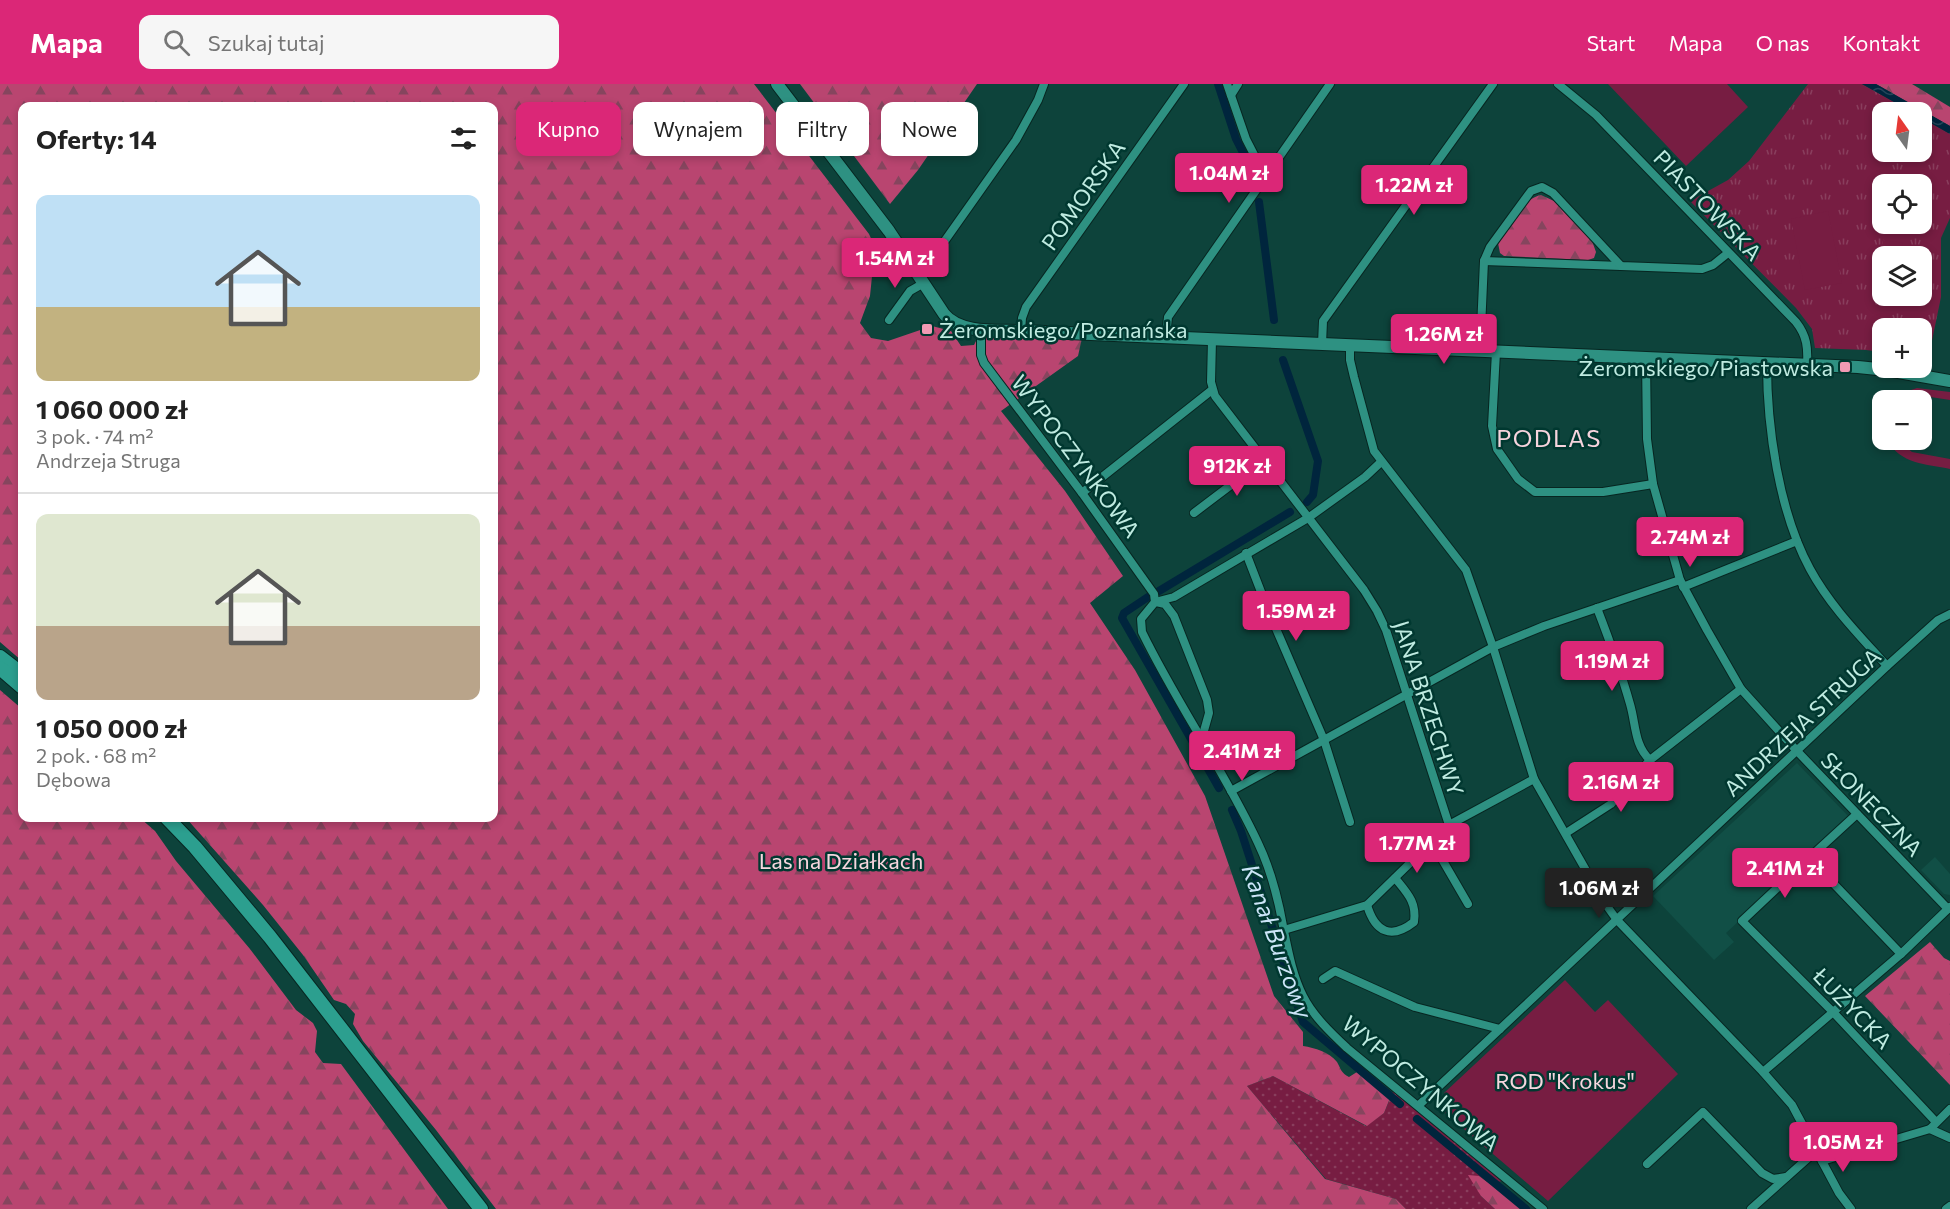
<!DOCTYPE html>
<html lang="pl">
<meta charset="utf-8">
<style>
body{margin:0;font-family:Commissioner,sans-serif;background:#f6f6f6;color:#222;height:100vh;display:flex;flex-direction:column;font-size:22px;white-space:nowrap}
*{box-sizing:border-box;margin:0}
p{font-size:20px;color:#767676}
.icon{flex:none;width:33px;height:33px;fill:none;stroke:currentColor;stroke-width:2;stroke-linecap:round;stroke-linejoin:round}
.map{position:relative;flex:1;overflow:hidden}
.panel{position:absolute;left:18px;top:18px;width:480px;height:720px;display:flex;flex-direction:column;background:#fff;border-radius:12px;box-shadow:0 3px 9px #0003}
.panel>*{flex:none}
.top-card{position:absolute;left:516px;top:18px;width:570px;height:54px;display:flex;gap:12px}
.needle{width:39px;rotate:346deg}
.fabs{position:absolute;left:1872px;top:18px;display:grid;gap:12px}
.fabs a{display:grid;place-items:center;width:60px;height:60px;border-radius:12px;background:#fff;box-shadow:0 3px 9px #0003;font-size:30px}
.price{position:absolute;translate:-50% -51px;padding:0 14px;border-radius:6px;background:#db2777;color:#fff;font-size:20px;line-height:39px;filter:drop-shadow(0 2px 3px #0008)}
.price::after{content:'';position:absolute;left:50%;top:36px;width:18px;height:14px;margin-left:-9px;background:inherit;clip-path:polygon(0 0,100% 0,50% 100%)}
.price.active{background:#222;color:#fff}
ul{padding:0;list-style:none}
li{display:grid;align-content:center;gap:12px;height:318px;padding:0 18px}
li+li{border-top:2px solid #e0e0e0}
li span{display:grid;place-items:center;height:186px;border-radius:12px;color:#555}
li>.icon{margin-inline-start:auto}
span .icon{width:108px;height:108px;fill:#fffc;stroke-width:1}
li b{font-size:26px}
h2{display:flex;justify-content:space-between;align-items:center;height:72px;padding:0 18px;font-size:26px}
.tag{padding:0 21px;border-radius:12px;background:#fff;box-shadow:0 3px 9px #0003;font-size:21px;line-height:54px}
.tag.active{background:#db2777;color:#fff}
header{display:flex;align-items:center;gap:36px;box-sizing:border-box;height:84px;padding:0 30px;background:#db2777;color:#fff}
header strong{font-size:28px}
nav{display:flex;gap:33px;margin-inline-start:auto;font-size:21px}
.search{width:420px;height:54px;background:#f6f6f6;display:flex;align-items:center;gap:15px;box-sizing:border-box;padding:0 21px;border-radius:12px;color:#767676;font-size:22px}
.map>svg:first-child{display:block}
.built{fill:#114f46}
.grass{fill:url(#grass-dots)}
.forest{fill:url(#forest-firs)}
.park{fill:url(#park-tufts);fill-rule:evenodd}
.garden{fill:#771d42}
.water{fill:url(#water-waves)}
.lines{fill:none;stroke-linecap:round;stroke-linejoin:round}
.canal{stroke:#00253d;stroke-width:8}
.street-casing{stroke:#072621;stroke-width:10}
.secondary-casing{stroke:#072621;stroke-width:14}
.primary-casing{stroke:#072621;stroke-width:16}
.street{stroke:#2e9182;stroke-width:8}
.secondary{stroke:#2e9182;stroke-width:12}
.primary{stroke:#2c9f8f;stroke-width:14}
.poi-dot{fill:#f19ab4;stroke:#003830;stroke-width:2}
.labels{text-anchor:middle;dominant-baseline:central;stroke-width:5;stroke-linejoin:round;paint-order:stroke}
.street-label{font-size:22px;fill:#bfebe1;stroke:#003830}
.poi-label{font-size:22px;fill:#bfebe1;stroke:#003830;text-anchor:start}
.park-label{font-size:22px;fill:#f6d6de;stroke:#003830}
.neighbourhood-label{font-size:24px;letter-spacing:1.5px;fill:#f6d4dd;stroke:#003830}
.water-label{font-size:24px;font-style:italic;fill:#cce5f8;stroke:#003830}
</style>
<header>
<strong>Mapa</strong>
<div class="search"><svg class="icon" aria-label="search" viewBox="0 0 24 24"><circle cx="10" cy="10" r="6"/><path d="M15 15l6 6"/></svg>Szukaj tutaj</div>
<nav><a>Start</a><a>Mapa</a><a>O nas</a><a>Kontakt</a></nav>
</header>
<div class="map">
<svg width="1950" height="1125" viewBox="0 0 1950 1125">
<defs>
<pattern id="grass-dots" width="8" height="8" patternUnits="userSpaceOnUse" patternTransform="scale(1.5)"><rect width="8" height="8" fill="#771d42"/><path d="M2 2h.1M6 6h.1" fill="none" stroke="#893e5d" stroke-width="1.8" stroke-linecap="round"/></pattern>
<pattern id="forest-firs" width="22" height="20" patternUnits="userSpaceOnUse" patternTransform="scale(1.5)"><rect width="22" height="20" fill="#b94570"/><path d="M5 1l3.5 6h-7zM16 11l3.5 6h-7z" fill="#86455e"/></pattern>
<pattern id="park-tufts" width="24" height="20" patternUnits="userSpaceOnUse" patternTransform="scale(1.5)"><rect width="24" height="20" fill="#771d42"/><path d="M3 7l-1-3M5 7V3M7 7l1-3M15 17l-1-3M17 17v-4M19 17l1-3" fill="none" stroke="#893e5d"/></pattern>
<pattern id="water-waves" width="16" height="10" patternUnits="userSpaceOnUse" patternTransform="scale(1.5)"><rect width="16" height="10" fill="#00253d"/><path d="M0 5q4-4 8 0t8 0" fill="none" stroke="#234559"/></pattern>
</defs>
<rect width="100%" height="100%" fill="#0d433b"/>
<g class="built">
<path d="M1797 679 1850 734 1726 849 1734 858 1714 876 1653 812Z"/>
<path d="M1935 773 1950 790V811L1944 810 1921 786Z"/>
</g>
<path class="grass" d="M1273 992 1366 1042 1384 1029 1394 1005 1502 1097 1490 1100 1479 1092 1481 1112 1495 1125H1406L1396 1115 1326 1095 1247 1002Z"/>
<g class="forest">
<path d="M0 0H754L869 150 875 163 870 212 860 239 871 254 888 257 932 242 951 247 961 262 974 261 980 249 1082 254 1078 272 1001 327 1065 407 1123 492 1090 519 1135 586 1205 712 1274 912 1303 948V962C1315 964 1329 968 1337 978 1341 985 1341 989 1349 993L1357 988 1390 1014 1384 1029 1367 1042 1273 992 1247 1002 1325 1095 1396 1115 1406 1125H496L436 1046 363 957 353 940 355 930 346 920 334 916 303 871 263 821 186 734H494V22H22V577L0 558Z"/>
<path d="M800 0H977L918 86 890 120Z"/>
<path d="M1876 0H1912L1950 23V42Z"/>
<path d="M1541 111 1554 117 1592 157 1596 168 1594 174 1588 176 1504 172 1500 169 1498 159C1509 144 1521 115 1541 111Z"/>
<path d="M0 606 22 625V734H140L155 747 176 777 250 865 296 926 313 939 317 947 315 968 323 979 341 980 448 1125H0Z"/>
<path d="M1930 858 1944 874 1950 877V1001L1865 912Z"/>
<path d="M1468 1091 1479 1092 1490 1100 1502 1104 1528 1125H1495L1481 1112Z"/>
</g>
<path class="park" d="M1808 0H1862L1912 28H1882V68H1922V34L1950 50V134L1941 154V213L1928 276 1922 275V244H1882V268L1866 266 1815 264 1812 245 1796 224 1690 117 1728 96 1749 77ZM1882 100H1922V140H1882ZM1882 172H1922V212H1882Z"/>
<g class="garden">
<path d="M1608 0H1727L1748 23 1686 82Z"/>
<path d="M1828 127 1842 199 1805 206 1791 135Z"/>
<path d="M1883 156 1903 159 1900 172H1882V200L1875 199Z"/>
<path d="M1917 304 1950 308V316L1924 312 1909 316H1895L1908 307Z"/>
<path d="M1888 356H1897L1912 368 1950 375V385C1927 380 1899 380 1888 356Z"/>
<path d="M1565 896 1595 928 1608 916 1678 990 1548 1117 1444 1028V1009Z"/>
</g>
<path class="water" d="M1862 0H1876L1950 42V50L1922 34V28H1912Z"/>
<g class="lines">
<g class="canal">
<path d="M1218 0 1236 55 1255 92"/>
<path d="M1259 118 1274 236"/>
<path d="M1283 276 1318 377 1313 411 1307 418"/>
<path d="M1159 507 1290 428"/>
<path d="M1148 513 1124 529 1122 534 1219 704"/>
<path d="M1232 726 1241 747 1303 938 1400 1020"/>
<path d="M1417 1035 1526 1125"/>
</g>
<defs>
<g id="street">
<path d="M1227 0 1246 55 1265 92"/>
<path d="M1558 0 1596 31 1796 238C1807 252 1808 264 1807 281"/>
<path d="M1231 11 1238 0"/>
<path d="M1484 177 1621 182"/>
<path d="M917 189 927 182 1016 56 1038 16 1044 0"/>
<path d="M889 236 910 207 924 199"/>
<path d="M981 244V271L984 279 1082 409 1154 510 1155 518 1141 535 1142 548C1177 620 1224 686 1258 759 1271 786 1278 814 1283 842 1288 866 1292 890 1303 912 1313 932 1331 949 1347 964L1543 1125"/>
<path d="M1021 247 1022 234 1026 223 1184 0"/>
<path d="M1166 253 1168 233 1330 0"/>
<path d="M1212 256 1211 298 1215 312 1364 506 1377 527 1386 546 1449 741"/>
<path d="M1322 260 1323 237 1493 0"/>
<path d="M1350 262V276L1354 293 1374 367 1466 486 1493 563 1534 695 1604 818 1617 836 1763 988 1792 1021 1839 1109 1851 1125"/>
<path d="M1480 267 1484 177 1490 163 1531 107 1542 103 1553 109 1621 182 1702 185 1713 181 1728 169"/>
<path d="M1496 268 1492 342 1497 365 1518 395 1535 408H1603L1653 400"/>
<path d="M1646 275 1647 355 1653 400 1680 496 1707 546 1741 605 1797 667 1948 825"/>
<path d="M1767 280C1767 344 1779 428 1810 485 1830 522 1860 552 1887 582"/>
<path d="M1082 409 1212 306"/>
<path d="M1194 429 1264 376"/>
<path d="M1246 469 1268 526 1324 656 1350 738"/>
<path d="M1683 503 1797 457"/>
<path d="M1155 518 1174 513 1308 434 1365 393 1381 378"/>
<path d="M1156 518 1165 520 1174 532 1207 616 1209 629 1202 654"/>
<path d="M1597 524C1609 555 1621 588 1630 620 1636 640 1634 661 1650 676"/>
<path d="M1231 707 1493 563 1544 542 1680 496"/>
<path d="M1857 730 1809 774 1901 870"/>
<path d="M1566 749 1611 720 1650 676 1741 605"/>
<path d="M1432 758 1468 820"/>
<path d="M1809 774 1742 837 1833 928 1936 1038"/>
<path d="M1367 821C1375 848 1391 856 1414 838 1417 818 1407 809 1395 794"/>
<path d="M1284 846 1367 821 1449 741 1534 695"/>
<path d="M1323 895 1335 887 1415 923 1500 945"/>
<path d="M1763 988 1901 870 1950 823"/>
<path d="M1419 1021 1887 582 1938 536 1950 530"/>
<path d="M1930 1045 1950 1054"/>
<path d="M1822 1077 1930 1045 1950 1025"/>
<path d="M1647 1080 1703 1028 1762 1089 1773 1095 1786 1093"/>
<path d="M1751 1125 1817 1066"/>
<path d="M1946 1125 1950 1122"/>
</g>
<path id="secondary" d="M777 0 889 147 944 230C960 250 997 246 1021 247L1858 283 1887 286 1950 297"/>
<g id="primary">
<path d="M0 573 22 590"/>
<path d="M0 584 22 603"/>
<path d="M167 734 195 763 270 853 481 1125"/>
</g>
</defs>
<use href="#street" class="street-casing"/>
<use href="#secondary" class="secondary-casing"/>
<use href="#primary" class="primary-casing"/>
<use href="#street" class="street"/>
<use href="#secondary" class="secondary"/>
<use href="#primary" class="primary"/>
</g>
<g class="poi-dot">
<rect x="921" y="239" width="12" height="12" rx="3"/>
<rect x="1839" y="277" width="12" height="12" rx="3"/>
</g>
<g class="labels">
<g class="street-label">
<text transform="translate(1083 111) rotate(-55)">POMORSKA</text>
<text transform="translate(1708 121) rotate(46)">PIASTOWSKA</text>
<text transform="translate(1076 372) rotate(53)">WYPOCZYNKOWA</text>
<text transform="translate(1429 624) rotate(72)">JANA BRZECHWY</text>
<text transform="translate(1802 638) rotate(-43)">ANDRZEJA STRUGA</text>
<text transform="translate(1872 720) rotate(46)">SŁONECZNA</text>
<text transform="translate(1853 924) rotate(46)">ŁUŻYCKA</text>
<text transform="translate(1421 999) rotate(40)">WYPOCZYNKOWA</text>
</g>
<g class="poi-label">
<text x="939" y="245">Żeromskiego/Poznańska</text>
<text x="1833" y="283" text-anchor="end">Żeromskiego/Piastowska</text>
</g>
<g class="park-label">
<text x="841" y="776">Las na Działkach</text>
<text x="1565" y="996">ROD "Krokus"</text>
</g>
<g class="neighbourhood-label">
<text x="1549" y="353">PODLAS</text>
</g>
<g class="water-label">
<text transform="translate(1278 857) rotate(70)">Kanał Burzowy</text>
</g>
</g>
</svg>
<div class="fabs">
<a><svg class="needle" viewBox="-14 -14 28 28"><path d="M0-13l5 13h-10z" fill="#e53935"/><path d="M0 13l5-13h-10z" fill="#767676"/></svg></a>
<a><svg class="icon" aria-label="locate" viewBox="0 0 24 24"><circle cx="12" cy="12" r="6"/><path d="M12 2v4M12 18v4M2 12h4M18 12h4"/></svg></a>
<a><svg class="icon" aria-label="layers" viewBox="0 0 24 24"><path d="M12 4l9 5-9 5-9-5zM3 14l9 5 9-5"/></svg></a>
<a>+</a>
<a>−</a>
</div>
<b class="price" style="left:1229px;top:120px">1.04M zł</b>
<b class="price" style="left:1414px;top:132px">1.22M zł</b>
<b class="price" style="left:895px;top:205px">1.54M zł</b>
<b class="price" style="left:1444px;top:281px">1.26M zł</b>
<b class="price" style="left:1237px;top:413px">912K zł</b>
<b class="price" style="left:1690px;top:484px">2.74M zł</b>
<b class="price" style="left:1296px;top:558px">1.59M zł</b>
<b class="price" style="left:1612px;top:608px">1.19M zł</b>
<b class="price" style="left:1242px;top:698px">2.41M zł</b>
<b class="price" style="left:1621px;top:729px">2.16M zł</b>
<b class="price" style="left:1417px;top:790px">1.77M zł</b>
<b class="price" style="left:1785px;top:815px">2.41M zł</b>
<b class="price active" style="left:1599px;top:835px">1.06M zł</b>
<b class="price" style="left:1843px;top:1089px">1.05M zł</b>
<div class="top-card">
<a class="tag active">Kupno</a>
<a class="tag">Wynajem</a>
<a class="tag">Filtry</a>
<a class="tag">Nowe</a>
</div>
<section class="panel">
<h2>Oferty: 14<svg class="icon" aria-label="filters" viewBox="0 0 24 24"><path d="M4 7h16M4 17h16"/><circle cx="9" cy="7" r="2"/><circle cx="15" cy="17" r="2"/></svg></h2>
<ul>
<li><span style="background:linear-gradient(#bfe0f5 60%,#c2b280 0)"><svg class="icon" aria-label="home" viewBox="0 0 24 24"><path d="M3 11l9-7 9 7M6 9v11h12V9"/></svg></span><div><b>1 060 000 zł</b><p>3 pok. · 74 m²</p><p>Andrzeja Struga</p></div></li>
<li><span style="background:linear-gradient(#dfe7d0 60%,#b9a48a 0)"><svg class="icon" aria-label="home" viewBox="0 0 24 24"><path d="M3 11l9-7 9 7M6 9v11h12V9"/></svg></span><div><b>1 050 000 zł</b><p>2 pok. · 68 m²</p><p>Dębowa</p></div></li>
</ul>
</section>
</div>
